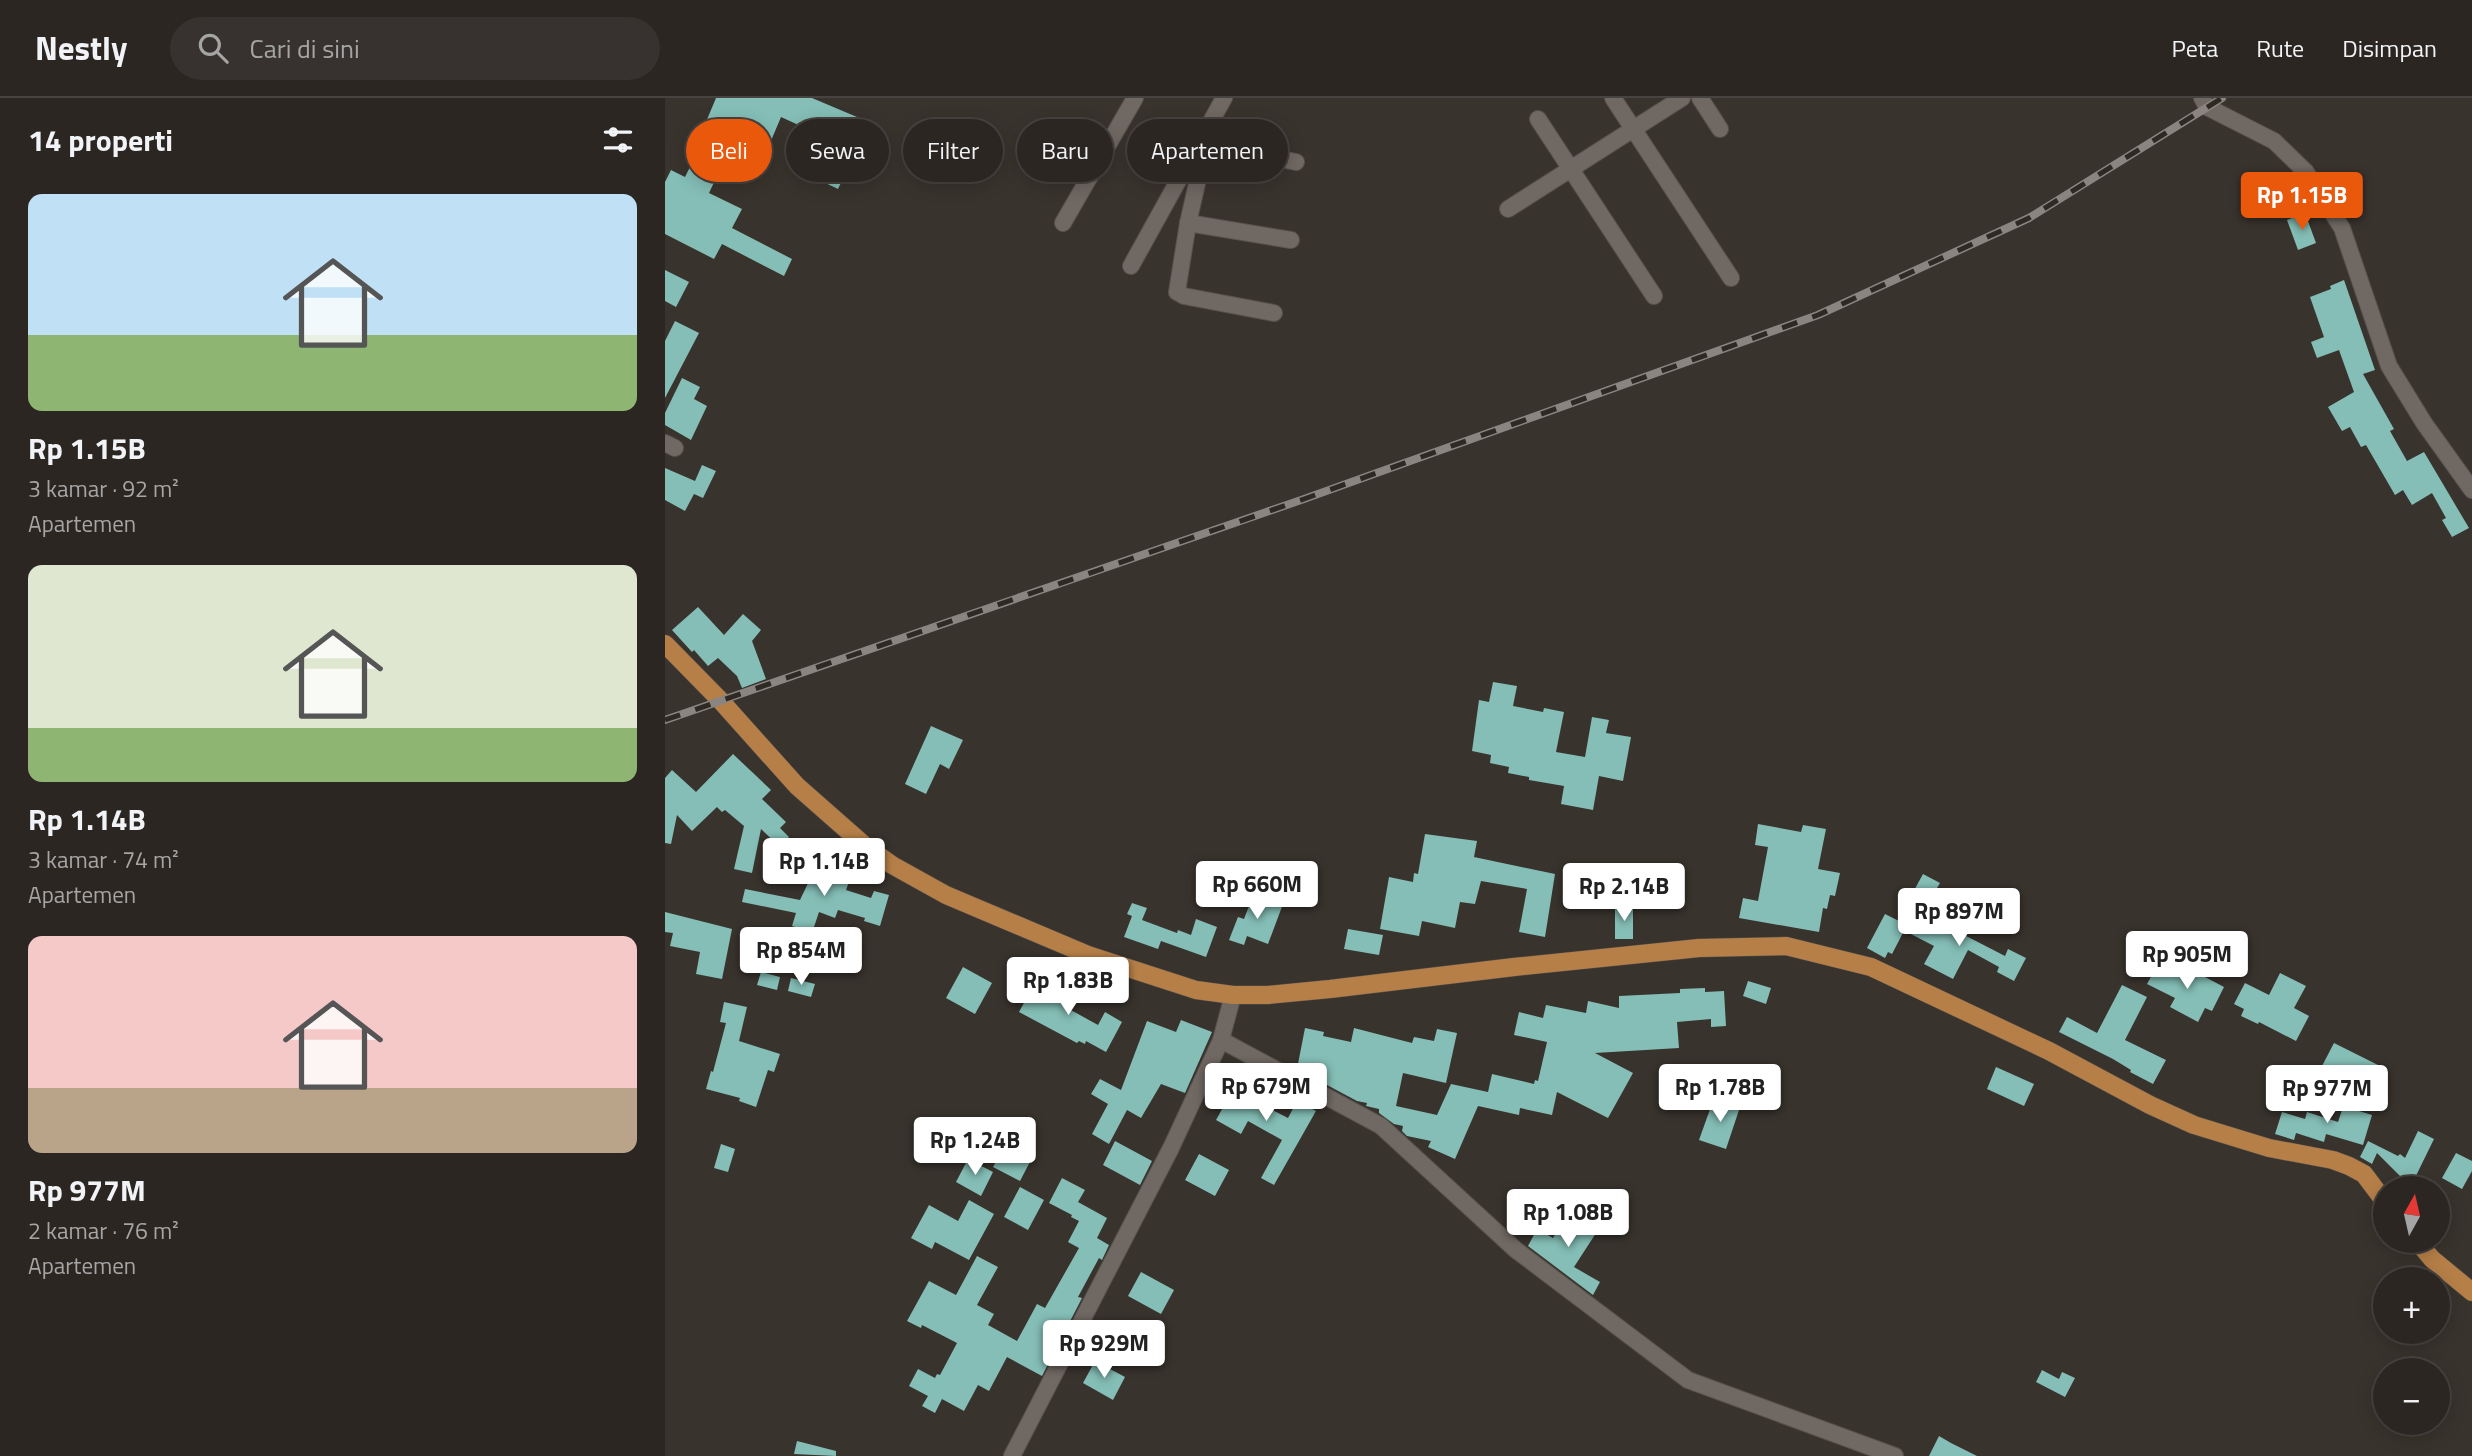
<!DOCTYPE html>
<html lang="id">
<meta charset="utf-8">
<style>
body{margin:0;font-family:"Titillium Web",sans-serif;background:#37322f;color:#f1f3f6;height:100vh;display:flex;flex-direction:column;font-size:26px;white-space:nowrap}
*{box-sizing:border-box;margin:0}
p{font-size:23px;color:#a6a5a5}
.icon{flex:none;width:38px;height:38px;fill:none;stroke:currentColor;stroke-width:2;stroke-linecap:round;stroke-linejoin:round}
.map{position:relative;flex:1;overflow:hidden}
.side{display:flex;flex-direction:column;background:#2b2622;width:665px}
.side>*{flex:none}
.guide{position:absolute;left:21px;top:21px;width:665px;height:63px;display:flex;gap:14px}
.needle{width:46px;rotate:8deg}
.controls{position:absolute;left:1708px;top:1078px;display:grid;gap:14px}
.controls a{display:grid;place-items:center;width:77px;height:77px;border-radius:50%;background:#2b2622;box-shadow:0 4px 18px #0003,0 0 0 2px #474340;font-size:35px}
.price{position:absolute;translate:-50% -60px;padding:0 16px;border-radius:7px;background:#fff;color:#222;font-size:23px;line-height:46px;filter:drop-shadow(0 2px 4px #0008)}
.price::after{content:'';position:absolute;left:50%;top:42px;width:21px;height:16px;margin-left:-10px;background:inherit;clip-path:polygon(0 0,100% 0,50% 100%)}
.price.selected{background:#ea580c;color:#fff}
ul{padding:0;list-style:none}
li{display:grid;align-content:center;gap:14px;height:371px;padding:0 28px}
li span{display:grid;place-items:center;height:217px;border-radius:14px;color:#555}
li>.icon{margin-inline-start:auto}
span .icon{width:126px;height:126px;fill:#fffc;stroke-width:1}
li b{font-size:30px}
h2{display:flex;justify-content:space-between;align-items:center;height:84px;padding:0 28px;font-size:30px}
.tag{padding:0 24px;border-radius:32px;background:#2b2622;box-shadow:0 4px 18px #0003,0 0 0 2px #474340;font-size:24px;line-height:63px}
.tag.selected{background:#ea580c;color:#fff}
header{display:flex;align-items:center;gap:42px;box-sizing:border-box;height:98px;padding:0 35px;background:#2b2622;border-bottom:2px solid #474340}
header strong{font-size:33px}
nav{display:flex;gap:38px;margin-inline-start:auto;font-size:24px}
.search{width:490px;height:63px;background:#37322f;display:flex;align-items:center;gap:18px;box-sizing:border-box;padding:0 24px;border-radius:38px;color:#a6a5a5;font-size:26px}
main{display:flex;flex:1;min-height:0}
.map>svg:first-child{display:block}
.building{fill:#84beb6}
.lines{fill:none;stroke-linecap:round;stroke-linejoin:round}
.minor-casing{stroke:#57524d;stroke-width:18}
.primary-casing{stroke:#57524d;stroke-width:19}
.minor{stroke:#706862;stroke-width:16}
.primary{stroke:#b67f48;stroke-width:18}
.rail-casing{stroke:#8a8580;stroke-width:8}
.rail{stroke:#2f2923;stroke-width:5;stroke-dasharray:16;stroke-linecap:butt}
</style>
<header>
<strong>Nestly</strong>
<div class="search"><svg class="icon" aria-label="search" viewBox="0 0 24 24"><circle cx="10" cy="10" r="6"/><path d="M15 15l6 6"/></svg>Cari di sini</div>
<nav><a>Peta</a><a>Rute</a><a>Disimpan</a></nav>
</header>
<main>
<section class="side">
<h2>14 properti<svg class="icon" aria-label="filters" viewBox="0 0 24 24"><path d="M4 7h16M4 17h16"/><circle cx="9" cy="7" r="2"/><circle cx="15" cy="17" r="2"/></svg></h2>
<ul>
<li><span style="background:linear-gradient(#bfe0f5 65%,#8fb573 0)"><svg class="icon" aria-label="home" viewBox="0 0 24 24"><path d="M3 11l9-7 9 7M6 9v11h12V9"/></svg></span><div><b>Rp 1.15B</b><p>3 kamar · 92 m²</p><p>Apartemen</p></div></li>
<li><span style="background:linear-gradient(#dfe7d0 75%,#8fb573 0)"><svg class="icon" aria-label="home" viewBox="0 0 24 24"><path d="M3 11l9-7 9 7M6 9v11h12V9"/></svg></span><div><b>Rp 1.14B</b><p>3 kamar · 74 m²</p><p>Apartemen</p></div></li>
<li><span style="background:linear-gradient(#f6c9c9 70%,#b9a48a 0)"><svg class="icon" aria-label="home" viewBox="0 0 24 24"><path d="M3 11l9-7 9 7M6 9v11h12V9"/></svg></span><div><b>Rp 977M</b><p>2 kamar · 76 m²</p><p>Apartemen</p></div></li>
</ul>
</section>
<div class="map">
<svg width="1807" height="1358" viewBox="0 0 1807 1358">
<rect width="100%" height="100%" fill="#39332d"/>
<g class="building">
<path d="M51 0H147L211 27 200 55 192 51 173 91 123 67 140 30 116 19 100 57 38 31Z"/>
<path d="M28 63 53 76 44 95 77 111 67 130 127 161 119 178 57 146 49 161 0 136V84L6 72 20 79Z"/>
<path d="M1640 115 1651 145 1633 152 1622 122Z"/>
<path d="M0 172 24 184 11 209 0 203Z"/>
<path d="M1679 182 1710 272 1698 276 1729 331 1725 333 1742 363 1759 354 1804 430 1787 439 1777 422 1781 420 1767 395 1747 407 1738 392 1730 397 1701 347 1696 349 1685 329 1677 333 1663 309 1689 294 1674 252 1652 260 1646 244 1659 239 1645 199 1666 191 1665 188Z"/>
<path d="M10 223 34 235 0 300V243Z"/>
<path d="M17 280 35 289 29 301 42 308 26 342 0 327V315Z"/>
<path d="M37 367 51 373 38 400 29 396 20 413 0 402V370L30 383Z"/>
<path d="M33 509 59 537 78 516 96 532 87 543 101 581 77 590 72 578 53 560 43 568 29 552 27 554 7 532Z"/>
<path d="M828 584 852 588 848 608 878 614 879 610 899 614 891 654 920 659 927 619 944 622 941 635 966 639 958 683 934 678 928 712 896 706 899 688 864 682V679L843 675 844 669 825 665 826 657 807 653 814 602 824 604Z"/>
<path d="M266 628 298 642 284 671 275 666 261 696 240 686Z"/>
<path d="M68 656 106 692 97 701 121 724 115 730 124 739 114 748 96 731 87 775 69 771 79 728 60 712 57 714 52 709 27 733 12 717 6 746 0 745V680L7 672 31 694Z"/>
<path d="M1093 726 1136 734 1138 727 1161 731 1153 771 1175 775 1170 798 1165 797 1162 811 1158 810 1154 834 1074 820 1078 800 1093 803 1103 749 1090 747Z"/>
<path d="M760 736 812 743 809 759 890 776 880 839 854 834 862 791 816 783 810 806 795 804 790 830 757 823 754 838 715 831 724 779 748 784 749 775 753 776Z"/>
<path d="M157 756 170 762 168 766 188 773 181 792 206 800 209 793 224 797 215 828 199 823 200 820 173 812 170 820 154 814 147 835 127 828 131 815 77 804 80 791 135 802Z"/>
<path d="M1258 776 1275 785 1262 807 1246 798Z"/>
<path d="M589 795 618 806 603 846 582 838 579 847 564 842 573 819 579 821Z"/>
<path d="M467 805 482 810 477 822 512 835 513 832 526 837 531 821 552 829 541 859 496 843 493 851 459 839 467 818 462 816Z"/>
<rect x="950" y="809" width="18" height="32"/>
<path d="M1255 811 1276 822 1274 824 1340 858 1343 851 1361 860 1349 883 1332 874 1334 869 1303 852 1288 881 1259 866 1269 848 1242 834Z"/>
<path d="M0 814 67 831 57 881 31 876 35 854 5 848 8 835 0 834Z"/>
<path d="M1220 816 1242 827 1227 856 1223 854 1220 860 1202 850Z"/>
<path d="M683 831 718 837 714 857 679 851Z"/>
<path d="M1494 864 1521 879 1525 871 1559 889 1547 913 1540 910 1533 924 1505 909 1510 900 1482 886Z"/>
<path d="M298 869 327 885 310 916 281 900Z"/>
<path d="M96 874 115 879 112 892 92 887Z"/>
<path d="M1615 875 1641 888 1629 910 1644 918 1631 943 1594 924 1593 926 1576 918 1579 911 1569 906 1580 885 1604 897Z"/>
<path d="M126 880 150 886 146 899 123 893Z"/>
<path d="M372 881 410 900 404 911 433 927 440 914 457 924 441 954 421 943 420 946 414 943 412 945 354 914Z"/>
<path d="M1083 883 1106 890 1101 906 1078 898Z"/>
<path d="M1457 887 1482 899 1460 942 1501 962 1488 986 1465 974 1466 972 1448 961 1394 934 1402 919 1432 935Z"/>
<path d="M1040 890V894L1059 893 1061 928 1046 929V921L1012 924 1014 950 930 955 968 975 943 1020 892 994 887 1017 855 1010 854 1017 813 1008 790 1061 763 1049 766 1043 742 1038 737 1033 738 1028 729 1026 714 1015V1011L701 1008 702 1005 692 1003 632 971 640 930 659 934 658 938 686 944 689 930 747 945 749 939 769 943 772 931 792 935 781 985 738 975 731 1008 772 1017 786 986 823 994 827 976 869 986 870 982 873 983 882 944 849 937 854 914 878 920 881 907 921 915 923 903 954 910V898L1015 895V891Z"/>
<path d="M59 904 82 909 74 943 115 956 109 974 103 972 91 1009 74 1003 75 1000 41 991 46 973 48 974 61 925 55 924Z"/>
<path d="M516 922 547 934 520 995 496 986 476 1020 462 1012 444 1046 427 1036 443 1006 426 996 435 981 456 992 482 923 511 934Z"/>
<path d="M1669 945 1713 967 1703 986 1678 973 1675 977 1657 968Z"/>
<path d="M1331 969 1369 986 1359 1008 1322 991Z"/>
<path d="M575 979 600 993 594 1005 623 1020 632 1003 651 1013 609 1087 596 1080 617 1042 583 1023 576 1036 551 1022Z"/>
<path d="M1049 1000 1075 1009 1061 1051 1034 1042Z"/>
<path d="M1680 1003 1695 1008 1694 1013 1707 1017 1698 1047 1661 1036 1659 1044 1631 1035 1629 1042 1610 1036 1617 1014 1640 1021 1642 1014 1673 1024Z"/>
<path d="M1753 1033 1769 1041 1745 1090H1724L1723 1089 1735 1078 1712 1055 1707 1066 1695 1059 1703 1043 1733 1058 1735 1056 1740 1060Z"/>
<path d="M450 1043 487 1063 475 1087 438 1067Z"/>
<path d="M342 1044 368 1058 355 1083 328 1069Z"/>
<path d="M56 1046 70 1051 63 1074 49 1070Z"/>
<path d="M1791 1055 1807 1063V1073L1797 1091 1777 1080Z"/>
<path d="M534 1056 564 1072 550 1098 520 1082Z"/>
<path d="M303 1061 328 1074 316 1098 291 1084Z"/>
<path d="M397 1080 420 1092 413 1104 442 1120 432 1140 444 1147 437 1162 434 1160 413 1199 417 1200 377 1278 342 1259 324 1293 313 1287 299 1313 277 1301 270 1315 257 1308 263 1298 244 1288 253 1271 270 1280 272 1276 275 1277 292 1245 257 1227 256 1230 242 1223 264 1183 291 1197 312 1158 333 1169 312 1207 329 1216 323 1227 352 1243 372 1206 380 1210 414 1150 403 1144 414 1123 406 1119 407 1117 384 1105Z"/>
<path d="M355 1089 379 1102 363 1132 339 1119Z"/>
<path d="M304 1102 329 1116 304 1162 270 1144 267 1151 246 1140 264 1107 293 1123Z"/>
<path d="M904 1114 933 1132 909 1169 935 1184 928 1197 863 1148 872 1131 888 1140Z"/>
<path d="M476 1174 509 1192 496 1216 463 1198Z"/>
<path d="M430 1263 460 1279 448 1302 418 1285Z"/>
<path d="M1377 1272 1394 1281 1397 1274 1410 1280 1400 1299 1371 1284Z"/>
<path d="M1274 1338 1286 1345 1312 1358H1264Z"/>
<path d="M132 1343 171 1353V1358L129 1356Z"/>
</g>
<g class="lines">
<defs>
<g id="minor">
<path d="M948 0 1066 180"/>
<path d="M1035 0 1055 31"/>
<path d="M1537 0 1542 9 1609 43 1641 74 1677 130 1724 268 1759 325 1807 392"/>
<path d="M873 21 989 198"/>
<path d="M534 45 631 64"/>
<path d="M541 46 523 125 626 142"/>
<path d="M843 111 1017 0"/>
<path d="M398 125 470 0"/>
<path d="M523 125 512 194 519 198 609 215"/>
<path d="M466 168 559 0"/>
<path d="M0 345 10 350"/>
<path d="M556 942 716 1028 851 1152 1023 1282 1230 1358"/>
<path d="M347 1358 506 1050 556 942 568 897"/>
</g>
<g id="primary">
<path d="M0 546 55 602 132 688 199 747 227 767 281 797 423 857 531 892 568 897H603L665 891 849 869 1034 850 1121 848 1206 869 1384 953 1485 1007 1529 1027 1604 1050 1668 1062 1684 1068 1699 1076 1720 1104"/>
<path d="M1752 1143 1767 1161 1807 1194"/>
</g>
</defs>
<use href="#minor" class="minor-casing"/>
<use href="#primary" class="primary-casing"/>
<use href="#minor" class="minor"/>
<use href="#primary" class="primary"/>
<defs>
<path id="rail" d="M0 622 639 401 1153 217 1364 120 1557 0"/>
</defs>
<use href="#rail" class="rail-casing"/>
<use href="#rail" class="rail"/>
</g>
</svg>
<div class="controls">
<a><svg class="needle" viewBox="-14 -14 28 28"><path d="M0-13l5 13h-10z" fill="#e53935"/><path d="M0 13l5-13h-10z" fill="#a6a5a5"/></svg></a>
<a>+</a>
<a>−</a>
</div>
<b class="price selected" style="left:1637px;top:134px">Rp 1.15B</b>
<b class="price" style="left:159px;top:800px">Rp 1.14B</b>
<b class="price" style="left:592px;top:823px">Rp 660M</b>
<b class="price" style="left:959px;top:825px">Rp 2.14B</b>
<b class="price" style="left:1294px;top:850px">Rp 897M</b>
<b class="price" style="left:136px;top:889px">Rp 854M</b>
<b class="price" style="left:1522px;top:893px">Rp 905M</b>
<b class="price" style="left:403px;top:919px">Rp 1.83B</b>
<b class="price" style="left:601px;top:1025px">Rp 679M</b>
<b class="price" style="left:1055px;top:1026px">Rp 1.78B</b>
<b class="price" style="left:1662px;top:1027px">Rp 977M</b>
<b class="price" style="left:310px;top:1079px">Rp 1.24B</b>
<b class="price" style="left:903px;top:1151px">Rp 1.08B</b>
<b class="price" style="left:439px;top:1282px">Rp 929M</b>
<div class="guide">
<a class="tag selected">Beli</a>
<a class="tag">Sewa</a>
<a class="tag">Filter</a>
<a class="tag">Baru</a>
<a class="tag">Apartemen</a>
</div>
</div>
</main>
